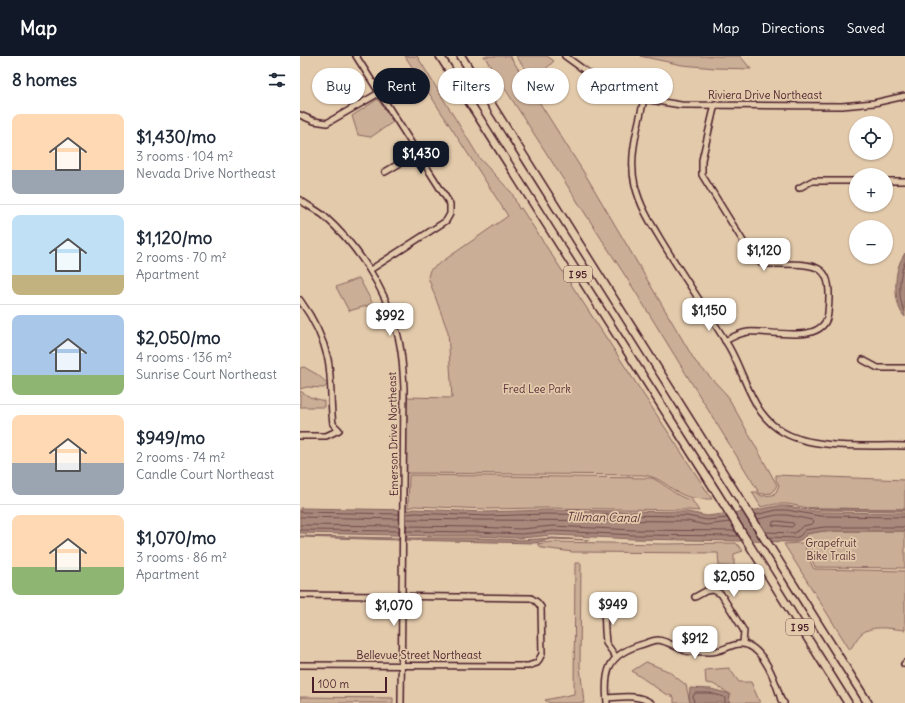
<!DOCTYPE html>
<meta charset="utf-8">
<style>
body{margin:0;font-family:Delius,sans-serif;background:#f6f6f7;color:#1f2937;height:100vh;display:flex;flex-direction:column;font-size:15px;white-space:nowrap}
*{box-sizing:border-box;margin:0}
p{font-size:13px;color:#747a83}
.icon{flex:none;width:22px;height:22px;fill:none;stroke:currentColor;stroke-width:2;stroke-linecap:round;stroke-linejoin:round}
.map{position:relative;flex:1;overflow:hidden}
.sheet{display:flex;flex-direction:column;background:#fff;width:300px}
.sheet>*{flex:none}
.guide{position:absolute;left:12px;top:12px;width:380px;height:36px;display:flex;gap:8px}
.tools{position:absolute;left:549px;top:60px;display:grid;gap:8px}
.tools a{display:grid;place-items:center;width:44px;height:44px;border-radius:50%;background:#fff;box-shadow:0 1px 3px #0004;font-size:20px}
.scale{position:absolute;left:12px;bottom:10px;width:75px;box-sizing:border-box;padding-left:4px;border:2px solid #4a1f2b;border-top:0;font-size:11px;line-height:14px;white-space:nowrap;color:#4a1f2b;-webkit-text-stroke:3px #e3caab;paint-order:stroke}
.price{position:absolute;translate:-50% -34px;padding:0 9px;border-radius:8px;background:#fff;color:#222;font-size:13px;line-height:26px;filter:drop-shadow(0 1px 2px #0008)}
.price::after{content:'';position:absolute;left:50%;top:24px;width:12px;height:9px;margin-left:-6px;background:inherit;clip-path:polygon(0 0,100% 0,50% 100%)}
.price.active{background:#111827;color:#fff}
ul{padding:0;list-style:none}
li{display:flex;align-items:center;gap:12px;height:100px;padding:0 12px}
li+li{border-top:1px solid #e0e1e3}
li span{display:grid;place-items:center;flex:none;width:112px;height:80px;border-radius:8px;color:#555}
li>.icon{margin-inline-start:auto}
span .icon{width:48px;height:48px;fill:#fffc;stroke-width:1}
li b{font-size:17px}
h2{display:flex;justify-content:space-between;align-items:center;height:48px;padding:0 12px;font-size:17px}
.tag{padding:0 14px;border-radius:18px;background:#fff;box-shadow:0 1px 3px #0004;font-size:14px;line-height:36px}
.tag.active{background:#111827;color:#fff}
header{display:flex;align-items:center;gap:24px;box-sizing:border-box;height:56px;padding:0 20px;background:#111827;color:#fff}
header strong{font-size:19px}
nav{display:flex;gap:22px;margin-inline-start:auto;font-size:14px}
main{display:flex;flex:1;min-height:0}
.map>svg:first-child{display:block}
.green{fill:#caae96;stroke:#8a6660}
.water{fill:#a9897b;stroke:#835f5b}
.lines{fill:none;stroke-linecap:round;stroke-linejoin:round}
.shore{stroke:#70494b;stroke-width:1}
.minor-casing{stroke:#4a1f2b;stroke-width:8}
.highway-casing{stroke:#4a1f2b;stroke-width:10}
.minor{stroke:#e3caab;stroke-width:5}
.highway{stroke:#e3caab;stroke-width:7}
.labels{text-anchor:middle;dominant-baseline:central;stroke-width:3.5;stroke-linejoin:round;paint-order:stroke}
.shield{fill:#e3caab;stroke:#785251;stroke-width:1}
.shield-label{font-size:10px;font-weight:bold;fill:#4a1f2b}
.street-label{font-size:11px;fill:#4a1f2b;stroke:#e3caab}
.park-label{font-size:11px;fill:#5d343b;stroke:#e3caab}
.water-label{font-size:12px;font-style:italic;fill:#5d343b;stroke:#e3caab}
</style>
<header>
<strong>Map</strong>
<nav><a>Map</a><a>Directions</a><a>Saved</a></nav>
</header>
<main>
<section class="sheet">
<h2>8 homes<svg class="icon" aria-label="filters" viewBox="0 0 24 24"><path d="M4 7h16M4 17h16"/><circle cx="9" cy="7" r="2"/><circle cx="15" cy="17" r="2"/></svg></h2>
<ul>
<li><span style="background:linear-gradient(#ffd9b3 70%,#9aa5b1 0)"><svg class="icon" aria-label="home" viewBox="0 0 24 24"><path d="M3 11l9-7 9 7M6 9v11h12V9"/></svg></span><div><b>$1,430/mo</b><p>3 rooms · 104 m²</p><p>Nevada Drive Northeast</p></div></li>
<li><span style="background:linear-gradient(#bfe0f5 75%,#c2b280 0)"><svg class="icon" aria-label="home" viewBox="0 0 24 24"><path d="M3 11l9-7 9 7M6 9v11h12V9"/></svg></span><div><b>$1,120/mo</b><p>2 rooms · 70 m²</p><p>Apartment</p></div></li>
<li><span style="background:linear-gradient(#a9c7e8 75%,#8fb573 0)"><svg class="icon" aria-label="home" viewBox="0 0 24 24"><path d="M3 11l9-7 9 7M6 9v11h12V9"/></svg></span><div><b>$2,050/mo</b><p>4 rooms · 136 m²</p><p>Sunrise Court Northeast</p></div></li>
<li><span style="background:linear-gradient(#ffd9b3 60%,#9aa5b1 0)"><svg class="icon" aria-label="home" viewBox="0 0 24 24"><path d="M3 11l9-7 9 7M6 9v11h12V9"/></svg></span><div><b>$949/mo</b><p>2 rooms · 74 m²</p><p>Candle Court Northeast</p></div></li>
<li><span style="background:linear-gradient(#ffd9b3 65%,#8fb573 0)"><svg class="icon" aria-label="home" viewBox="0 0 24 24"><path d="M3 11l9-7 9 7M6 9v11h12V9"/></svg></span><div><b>$1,070/mo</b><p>3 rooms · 86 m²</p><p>Apartment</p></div></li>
</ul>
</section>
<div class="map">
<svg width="605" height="647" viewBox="0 0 605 647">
<rect width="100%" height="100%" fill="#e3caab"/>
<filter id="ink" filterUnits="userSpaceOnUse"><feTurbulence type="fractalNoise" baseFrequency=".025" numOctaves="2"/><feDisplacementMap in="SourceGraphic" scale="8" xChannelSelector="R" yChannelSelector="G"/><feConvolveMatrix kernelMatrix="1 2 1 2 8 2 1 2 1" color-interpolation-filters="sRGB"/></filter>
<g filter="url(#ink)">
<g class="green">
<path d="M105 0H117L180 103 212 137 219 153 221 152 412 443C402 443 392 443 383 439 367 432 362 421 343 419L104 417 105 341 152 342 148 276 128 221 130 214 208 160Z"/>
<path d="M184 0H210L288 123 395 305 427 339 477 429 472 437 460 438 335 235Z"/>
<path d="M216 0H247L254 5 234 24Z"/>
<path d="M340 0H440L451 13 415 12 382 9Z"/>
<path d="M78 43 93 66 71 81 58 79 52 60Z"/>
<path d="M59 222 73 248 49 255 36 231Z"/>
<path d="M4 311 18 319 28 328 24 332 7 331 0 333V312Z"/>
<path d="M0 335 10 341 24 345V351H0Z"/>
<path d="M109 419 352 422C366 428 376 442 392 444L399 455 388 454 246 452 186 453 114 450 108 452Z"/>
<path d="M476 419 605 424V453L508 452 488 448H476L461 451 452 436H457L461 440 473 439 476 436 479 429 476 424Z"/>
<path d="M524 475H605V512L515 511 508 494 506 478Z"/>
<path d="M251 486 364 488 436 487 443 495 434 498V511L419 510 418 497 273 496 242 492 237 488Z"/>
<path d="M499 487H505L506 495 513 512 515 513 605 515V574C591 573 573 568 561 578 557 582 553 589 550 594L484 488Z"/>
<path d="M275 507H281L280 610 284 647H249L245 644 274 638Z"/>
<path d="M346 606 368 615 386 629 390 647H374V641L364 637 332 615Z"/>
<path d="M429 612 439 626H451L460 647H429L430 638 413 628 406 627 405 614Z"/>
<path d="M0 641 93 642V647H0Z"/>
</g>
<g class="water">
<path d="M605 197V261C594 250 594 223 599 209 600 205 603 201 605 197Z"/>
<path d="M477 450H488L520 456 605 457V475H524L506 478 502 483 496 486 334 483 253 479 221 482 177 480H139L0 477V452L111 454 114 453 186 456 246 454 388 456 407 460 456 454Z"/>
<path d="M508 452 605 453V455L520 454Z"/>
<path d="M0 480 100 482V484L0 481Z"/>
<path d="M106 482H177L221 484 253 482 289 484 251 483 235 487 106 484Z"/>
<path d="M390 632 411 633 430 638 429 647H390L389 641Z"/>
</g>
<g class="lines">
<g class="shore">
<path d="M605 206C599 217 597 245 605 255"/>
<path d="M0 456 99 458"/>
<path d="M106 458 115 457 186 460 246 458 387 460 407 464 427 462"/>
<path d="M455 459 477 454H487L520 460 605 461"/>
<path d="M0 461 99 463"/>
<path d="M106 463C199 465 293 464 387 465L406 469 430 466"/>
<path d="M458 463 477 459H487L512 464 514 466 512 468 503 470 495 477 466 476"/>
<path d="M478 465 493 467 494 469 492 471 472 469 473 466Z"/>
<path d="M0 469 99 470"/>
<path d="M106 470 177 471 221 473 253 470 334 474 436 475"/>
<path d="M0 474 99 475"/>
<path d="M106 475 177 476 221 478 253 475 334 479 439 480"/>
<path d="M469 481 495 482 500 480 505 474 524 471H605"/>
<path d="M394 647 393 641 395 637H410L424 641 425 642V647"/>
</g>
<defs>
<g id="minor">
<path d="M56 0 150 148V158L146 165 70 214"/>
<path d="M265 0 298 24 326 38 344 43 381 49 542 50 574 47 605 40"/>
<path d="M344 43C338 71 328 101 335 129 340 151 352 169 364 189 385 223 408 256 429 291 441 312 447 336 461 356 467 364 474 371 483 376 514 394 569 389 605 390"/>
<path d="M415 48 402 104V119L451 198C453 200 455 203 458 205 463 209 472 208 479 208 521 208 533 209 528 257 525 290 470 274 448 276 439 277 433 281 425 285"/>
<path d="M0 59 14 65 27 67 79 37"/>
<path d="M85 116 117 97"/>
<path d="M586 125H605"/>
<path d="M499 132 512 125H556"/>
<path d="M0 144C7 149 16 154 23 159 57 189 84 230 96 273 102 292 103 313 104 333L101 647"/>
<path d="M0 244C13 262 23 281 28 303 32 324 30 347 33 368L39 374 26 380H0"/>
<path d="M563 304 578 312H605"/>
<path d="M0 539 231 542 237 546 241 551 242 598 237 607 228 610 0 609"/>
<path d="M311 539 304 549 305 575 306 587 316 601"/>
<path d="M395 541 406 535 413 534 421 538 444 575 443 587"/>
<path d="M604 608 605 607"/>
<path d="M307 642C322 641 338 638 351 647"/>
<path d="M307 647C304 616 307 599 340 589 345 588 352 584 358 584 368 585 376 592 386 595 393 597 403 595 410 596 425 596 438 581 453 592 468 603 476 627 481 644L484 647"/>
</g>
<g id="highway">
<path d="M140 0 417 437 548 647"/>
<path d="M161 0 568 647"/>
</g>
</defs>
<use href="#minor" class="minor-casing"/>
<use href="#highway" class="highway-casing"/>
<use href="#minor" class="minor"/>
<use href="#highway" class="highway"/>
</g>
</g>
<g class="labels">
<g class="shield">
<rect x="264" y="210" width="28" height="16" rx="3"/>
<rect x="486" y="563" width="28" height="16" rx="3"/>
</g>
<g class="shield-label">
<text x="278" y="218">I 95</text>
<text x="500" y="571">I 95</text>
</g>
<g class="street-label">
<text x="465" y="39">Riviera Drive Northeast</text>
<text transform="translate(93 378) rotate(-91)">Emerson Drive Northeast</text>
<text x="119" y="599">Bellevue Street Northeast</text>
</g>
<g class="park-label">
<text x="237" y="333">Fred Lee Park</text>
<text x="531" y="487">Grapefruit<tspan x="531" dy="13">Bike Trails</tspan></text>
</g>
<g class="water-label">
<text transform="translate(303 461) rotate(1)">Tillman Canal</text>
</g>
</g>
</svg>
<div class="tools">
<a><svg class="icon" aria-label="locate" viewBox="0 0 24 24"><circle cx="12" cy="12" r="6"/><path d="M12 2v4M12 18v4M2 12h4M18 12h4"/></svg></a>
<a>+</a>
<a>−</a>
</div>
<div class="scale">100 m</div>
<b class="price active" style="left:121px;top:119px">$1,430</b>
<b class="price" style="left:464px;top:216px">$1,120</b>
<b class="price" style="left:409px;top:276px">$1,150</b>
<b class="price" style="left:90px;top:281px">$992</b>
<b class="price" style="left:434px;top:542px">$2,050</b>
<b class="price" style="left:313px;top:570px">$949</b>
<b class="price" style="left:94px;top:571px">$1,070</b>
<b class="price" style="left:395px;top:604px">$912</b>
<div class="guide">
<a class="tag">Buy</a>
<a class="tag active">Rent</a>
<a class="tag">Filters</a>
<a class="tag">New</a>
<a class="tag">Apartment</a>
</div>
</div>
</main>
